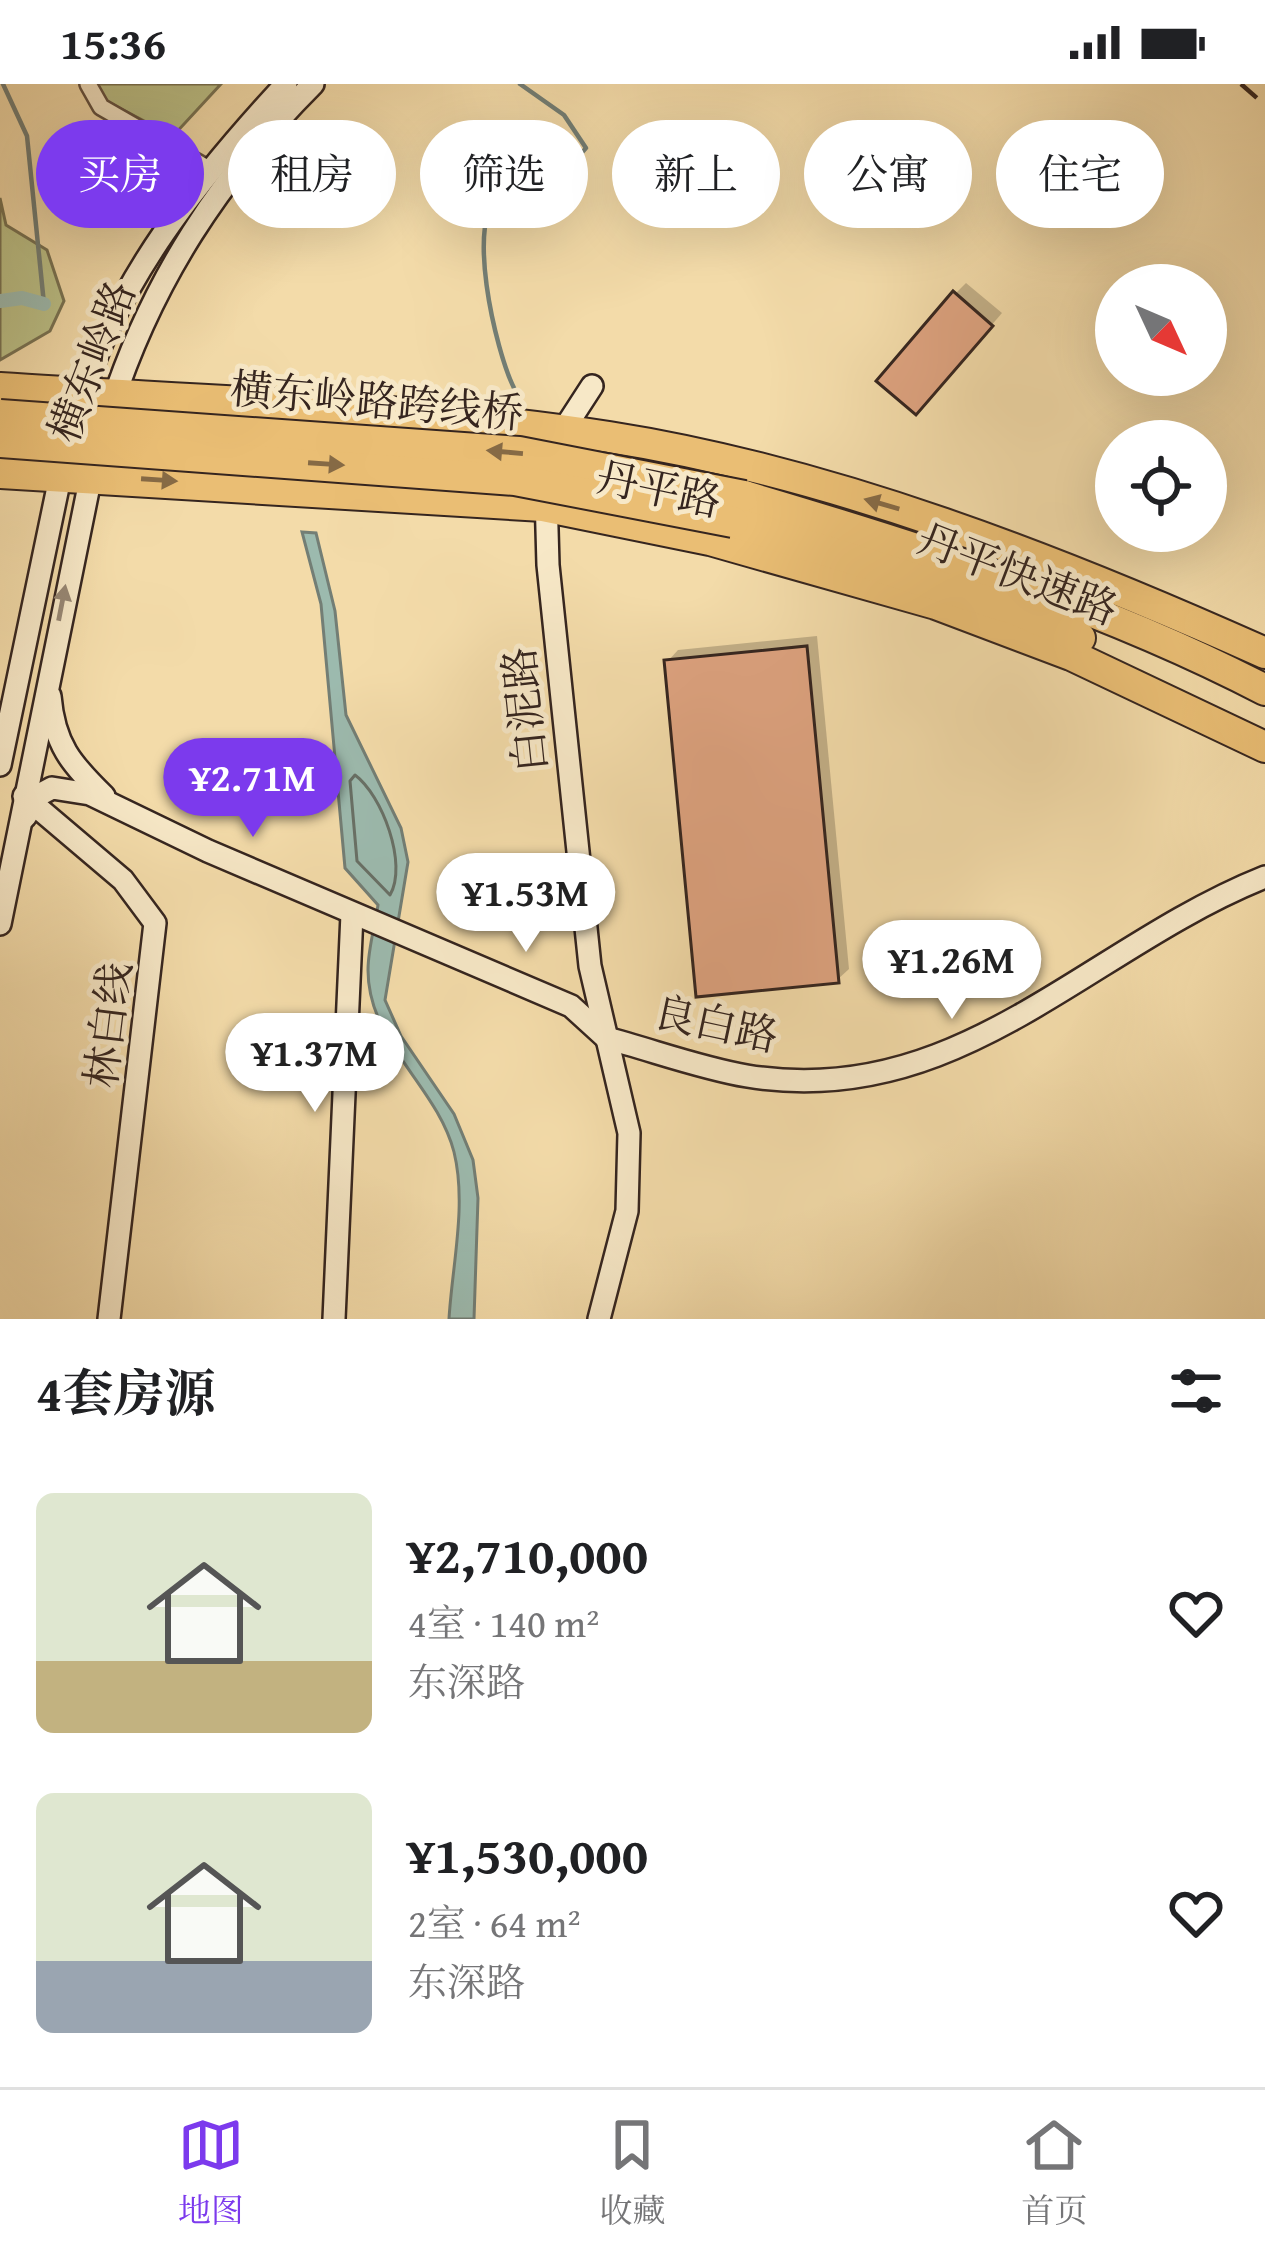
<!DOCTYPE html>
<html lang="zh">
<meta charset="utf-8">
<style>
body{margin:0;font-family:"Gentium Book Plus","Noto Serif SC",serif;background:#f6f6f6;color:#202124;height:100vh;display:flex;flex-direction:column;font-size:45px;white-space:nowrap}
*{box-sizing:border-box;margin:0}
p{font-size:39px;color:#757577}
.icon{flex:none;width:66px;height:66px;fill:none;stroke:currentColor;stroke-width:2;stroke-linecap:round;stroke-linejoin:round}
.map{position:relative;height:1235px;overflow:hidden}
.side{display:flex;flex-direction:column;background:#fff;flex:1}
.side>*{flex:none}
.guide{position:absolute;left:36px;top:36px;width:1194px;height:108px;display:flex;gap:24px}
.needle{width:78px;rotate:134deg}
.buttons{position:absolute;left:1095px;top:180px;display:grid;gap:24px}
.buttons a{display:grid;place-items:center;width:132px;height:132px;border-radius:50%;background:#fff;box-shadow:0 12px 48px #0002;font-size:60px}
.price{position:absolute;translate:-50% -102px;padding:0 27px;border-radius:42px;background:#fff;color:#222;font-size:39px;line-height:78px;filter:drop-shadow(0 3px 6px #0008)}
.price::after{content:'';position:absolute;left:50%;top:72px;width:36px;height:27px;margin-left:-18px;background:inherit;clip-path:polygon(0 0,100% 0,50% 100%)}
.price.on{background:#7c3aed;color:#fff}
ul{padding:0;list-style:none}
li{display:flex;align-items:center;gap:36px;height:300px;padding:0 36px}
li span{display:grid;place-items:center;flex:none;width:336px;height:240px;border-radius:18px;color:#555}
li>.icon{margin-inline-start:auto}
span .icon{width:144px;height:144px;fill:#fffc;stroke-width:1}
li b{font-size:51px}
h2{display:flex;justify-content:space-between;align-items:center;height:144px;padding:0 36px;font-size:51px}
.tag{padding:0 42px;border-radius:54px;background:#fff;box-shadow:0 12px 48px #0002;font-size:42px;line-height:108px}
.tag.on{background:#7c3aed;color:#fff}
.status{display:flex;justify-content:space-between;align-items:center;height:84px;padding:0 60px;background:#fff;direction:ltr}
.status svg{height:33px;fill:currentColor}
.menu{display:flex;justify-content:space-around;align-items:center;height:168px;border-top:3px solid #e0e0e0;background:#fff;font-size:33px;color:#757577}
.menu a{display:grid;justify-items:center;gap:6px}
.menu .on{color:#7c3aed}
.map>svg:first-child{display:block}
.green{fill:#bbc087;stroke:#787253;stroke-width:3}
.water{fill:#9cbaae;stroke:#737e75;stroke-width:3}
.shadow{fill:#0003}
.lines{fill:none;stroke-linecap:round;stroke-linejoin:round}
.shore{stroke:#687066;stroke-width:3}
.stream{stroke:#737e75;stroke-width:4.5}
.canal{stroke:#9cbaae;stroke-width:14}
.building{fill:#dea380;stroke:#35251f;stroke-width:3}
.street-casing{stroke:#645242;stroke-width:20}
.secondary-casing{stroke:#35251f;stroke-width:26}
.highway-casing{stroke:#35251f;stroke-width:34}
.street{stroke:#f7e8c7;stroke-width:15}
.secondary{stroke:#f7e8c7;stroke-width:21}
.highway{stroke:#eabe74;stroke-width:30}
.rail{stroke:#35251f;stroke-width:4.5;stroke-dasharray:21 21;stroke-linecap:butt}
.highway-bridge-casing{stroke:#35251f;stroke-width:34;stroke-linecap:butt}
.highway-bridge{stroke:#eabe74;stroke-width:30}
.oneway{fill:#866a45}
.oneway2{fill:#968673}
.labels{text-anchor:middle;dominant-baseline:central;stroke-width:10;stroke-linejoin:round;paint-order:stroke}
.street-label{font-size:42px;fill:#35251f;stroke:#f7e8c7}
</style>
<div class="status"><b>15:36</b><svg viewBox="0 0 49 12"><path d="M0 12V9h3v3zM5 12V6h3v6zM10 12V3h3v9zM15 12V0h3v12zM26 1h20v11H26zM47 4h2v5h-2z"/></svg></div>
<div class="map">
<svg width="1265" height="1235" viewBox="0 0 1265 1235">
<rect width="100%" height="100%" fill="#f3dba9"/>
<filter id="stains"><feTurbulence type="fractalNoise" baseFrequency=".00167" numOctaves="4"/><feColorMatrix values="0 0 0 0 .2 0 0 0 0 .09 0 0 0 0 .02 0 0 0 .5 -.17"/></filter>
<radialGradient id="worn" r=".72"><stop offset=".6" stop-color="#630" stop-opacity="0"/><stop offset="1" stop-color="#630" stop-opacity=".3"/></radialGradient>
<g class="green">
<path d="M94 0H221L173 52 108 18Z"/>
<path d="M0 114 6 141 47 166 64 217 50 247 0 276Z"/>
</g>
<path class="water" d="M302 448 316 449 335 527 346 631 401 744 408 778 385 916 401 952 454 1030 473 1076 478 1114 474 1235H449C452 1182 467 1121 454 1068 437 1002 368 959 368 886 368 865 375 842 378 821L345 784 321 520Z"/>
<g class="shadow">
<path d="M966 199 1002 229 927 316 955 210Z"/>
<path d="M817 552 849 885 837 896 667 578 678 566Z"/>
</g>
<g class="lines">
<path class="shore" d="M355 691C382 711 408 780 390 811L357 777 350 697Z"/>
<g class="stream">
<path d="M3 0 27 52 44 220"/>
<path d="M514 304C496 268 463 132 502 107 527 91 567 89 586 64L564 31 520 0"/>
</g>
<path class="canal" d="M0 217 22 214 44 220"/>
</g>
<g class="building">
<path d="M953 207 993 242 916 331 876 297Z"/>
<path d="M807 562 839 899 696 913 664 576Z"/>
</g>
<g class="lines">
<defs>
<path id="street" d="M88 0 101 23 209 85"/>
<g id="secondary">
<path d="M80 320C115 197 201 92 286 0"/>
<path d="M111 323C152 197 219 94 313 0"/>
<path d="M557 356 592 302"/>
<path d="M546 410 548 481 590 882 629 1049 627 1127 599 1235"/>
<path d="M50 612C54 660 71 680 104 712"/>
<path d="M0 681 62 384"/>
<path d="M24 712 123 796 155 839 109 1235"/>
<path d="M25 733 39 711 52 704 90 710 208 767 571 922 605 953"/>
<path d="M0 840 93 382"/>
<path d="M606 954C652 966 700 984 747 992 958 1027 1087 864 1265 793"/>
<path d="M334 1235 352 830"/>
</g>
<g id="highway">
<path d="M0 304C202 317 408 322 609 353 832 388 1060 477 1265 569"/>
<path d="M0 389 543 422 710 456 936 520 1071 571 1265 663"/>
<path d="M744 412C917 463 1104 522 1265 606"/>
<path d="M733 438 1016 526 1080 554"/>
</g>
</defs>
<use href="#street" class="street-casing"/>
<use href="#secondary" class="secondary-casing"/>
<use href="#highway" class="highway-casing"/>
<use href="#street" class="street"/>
<use href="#secondary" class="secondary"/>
<use href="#highway" class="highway"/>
<path class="rail" d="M1241 0 1265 21"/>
<defs>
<g id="highway-bridge">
<path d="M0 331 519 368 744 412"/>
<path d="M0 358 515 396 733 438"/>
</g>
</defs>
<use href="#highway-bridge" class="highway-bridge-casing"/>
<use href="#highway-bridge" class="highway-bridge"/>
</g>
<defs><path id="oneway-solid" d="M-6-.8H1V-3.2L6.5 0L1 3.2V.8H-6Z" transform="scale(3)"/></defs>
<g class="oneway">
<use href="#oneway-solid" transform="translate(505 368) rotate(-175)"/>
<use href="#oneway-solid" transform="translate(326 380) rotate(4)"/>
<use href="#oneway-solid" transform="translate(159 396) rotate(4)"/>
<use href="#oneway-solid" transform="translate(882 420) rotate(-164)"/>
</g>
<use class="oneway2" href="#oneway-solid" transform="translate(62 519) rotate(-79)"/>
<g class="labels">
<g class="street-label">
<text transform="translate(91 277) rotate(-69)">横东岭路</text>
<text transform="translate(377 316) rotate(5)">横东岭路跨线桥</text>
<text transform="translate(659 404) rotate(12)">丹平路</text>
<text transform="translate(1018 489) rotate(21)">丹平快速路</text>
<text transform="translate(524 626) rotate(-96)">白泥路</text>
<text transform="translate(716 939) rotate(12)">良白路</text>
<text transform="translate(107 941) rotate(-83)">林白线</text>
</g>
</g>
<rect width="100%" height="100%" filter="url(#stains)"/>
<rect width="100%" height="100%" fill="url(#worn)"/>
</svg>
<div class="buttons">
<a><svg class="needle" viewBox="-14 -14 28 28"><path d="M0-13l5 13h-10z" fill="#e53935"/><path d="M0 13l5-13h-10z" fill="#757577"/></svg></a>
<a><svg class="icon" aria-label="locate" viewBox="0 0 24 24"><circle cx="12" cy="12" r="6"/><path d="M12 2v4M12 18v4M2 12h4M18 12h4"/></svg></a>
</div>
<b class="price on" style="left:253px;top:756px">¥2.71M</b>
<b class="price" style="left:526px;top:871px">¥1.53M</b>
<b class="price" style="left:952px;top:938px">¥1.26M</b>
<b class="price" style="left:315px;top:1031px">¥1.37M</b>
<div class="guide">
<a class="tag on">买房</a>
<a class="tag">租房</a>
<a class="tag">筛选</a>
<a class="tag">新上</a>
<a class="tag">公寓</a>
<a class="tag">住宅</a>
</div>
</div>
<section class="side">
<h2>4套房源<svg class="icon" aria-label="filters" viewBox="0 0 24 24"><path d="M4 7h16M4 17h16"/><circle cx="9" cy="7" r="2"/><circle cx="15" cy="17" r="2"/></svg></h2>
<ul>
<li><span style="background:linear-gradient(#dfe7d0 70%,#c2b280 0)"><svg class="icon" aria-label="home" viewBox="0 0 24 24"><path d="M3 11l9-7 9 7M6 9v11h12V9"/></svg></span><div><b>¥2,710,000</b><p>4室 · 140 m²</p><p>东深路</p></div><svg class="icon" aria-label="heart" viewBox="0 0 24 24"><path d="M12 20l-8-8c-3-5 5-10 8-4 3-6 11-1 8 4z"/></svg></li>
<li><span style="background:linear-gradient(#dfe7d0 70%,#9aa5b1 0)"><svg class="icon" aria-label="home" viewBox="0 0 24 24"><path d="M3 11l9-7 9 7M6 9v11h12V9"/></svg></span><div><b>¥1,530,000</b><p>2室 · 64 m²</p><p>东深路</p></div><svg class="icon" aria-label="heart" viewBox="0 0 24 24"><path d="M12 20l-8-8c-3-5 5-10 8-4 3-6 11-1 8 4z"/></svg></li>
</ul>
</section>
<nav class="menu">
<a class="on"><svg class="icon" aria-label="map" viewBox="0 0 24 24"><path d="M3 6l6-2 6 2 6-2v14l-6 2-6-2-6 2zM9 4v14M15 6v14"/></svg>地图</a>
<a><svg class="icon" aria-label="saved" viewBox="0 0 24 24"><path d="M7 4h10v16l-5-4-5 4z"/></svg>收藏</a>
<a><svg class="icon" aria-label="home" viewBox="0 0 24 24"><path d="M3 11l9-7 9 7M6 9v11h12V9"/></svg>首页</a>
</nav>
